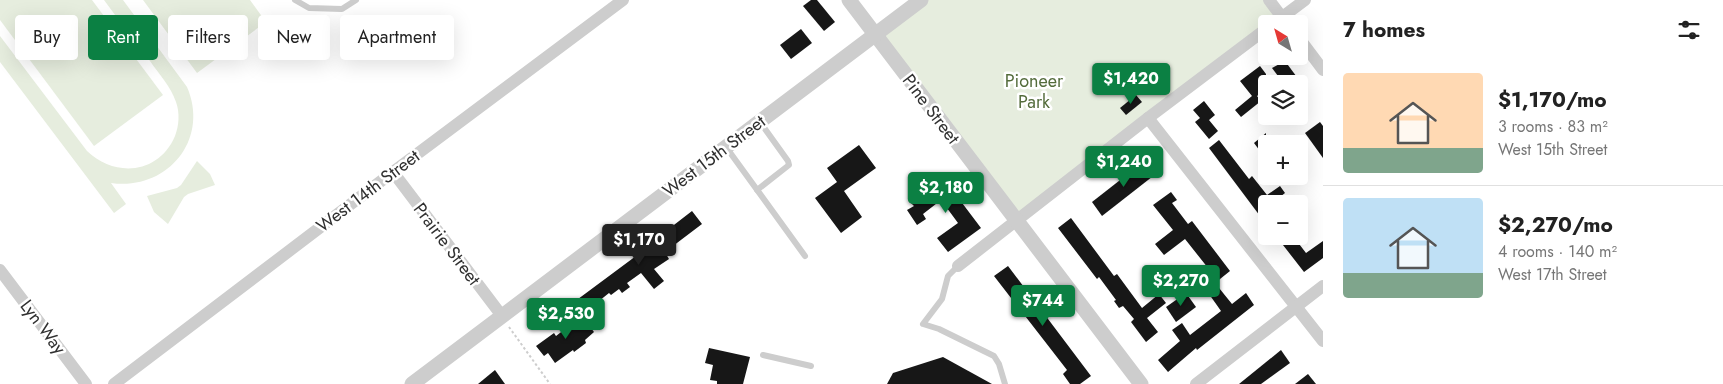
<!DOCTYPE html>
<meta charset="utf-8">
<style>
body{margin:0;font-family:Jost,sans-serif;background:#f6f6f6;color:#222;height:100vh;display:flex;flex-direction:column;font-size:19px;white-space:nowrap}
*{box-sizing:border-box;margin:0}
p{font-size:16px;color:#767676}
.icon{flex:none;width:28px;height:28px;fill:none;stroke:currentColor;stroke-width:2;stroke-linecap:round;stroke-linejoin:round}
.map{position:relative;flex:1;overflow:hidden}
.panel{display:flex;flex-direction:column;background:#fff;width:400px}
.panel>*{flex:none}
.hud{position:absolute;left:15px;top:15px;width:475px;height:45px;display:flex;gap:10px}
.needle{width:32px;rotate:323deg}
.buttons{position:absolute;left:1258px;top:15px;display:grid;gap:10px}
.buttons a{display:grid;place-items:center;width:50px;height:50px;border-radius:5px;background:#fff;box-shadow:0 5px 20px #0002;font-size:25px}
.price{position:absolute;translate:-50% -42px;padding:0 11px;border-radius:5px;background:#0b8043;color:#fff;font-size:16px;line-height:32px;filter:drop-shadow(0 1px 2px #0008)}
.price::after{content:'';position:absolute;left:50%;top:30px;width:15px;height:11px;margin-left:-8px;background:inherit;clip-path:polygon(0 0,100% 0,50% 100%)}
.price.current{background:#222;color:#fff}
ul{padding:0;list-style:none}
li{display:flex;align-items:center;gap:15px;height:125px;padding:0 20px}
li+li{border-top:1px solid #e0e0e0}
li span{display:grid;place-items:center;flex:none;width:140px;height:100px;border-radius:5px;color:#555}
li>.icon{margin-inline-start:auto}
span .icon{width:60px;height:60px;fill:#fffc;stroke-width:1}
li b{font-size:21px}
h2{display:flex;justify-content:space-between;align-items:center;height:60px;padding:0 20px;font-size:21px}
.chip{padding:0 18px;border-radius:5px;background:#fff;box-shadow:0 5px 20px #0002;font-size:18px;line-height:45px}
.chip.current{background:#0b8043;color:#fff}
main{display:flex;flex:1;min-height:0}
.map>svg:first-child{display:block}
.green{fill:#e6edde}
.building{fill:#171717}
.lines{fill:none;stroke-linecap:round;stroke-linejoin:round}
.path{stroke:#cdcdcd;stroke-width:2;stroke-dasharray:2.5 2.5;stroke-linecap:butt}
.service{stroke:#cdcdcd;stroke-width:6}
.minor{stroke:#cdcdcd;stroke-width:12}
.tertiary{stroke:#cdcdcd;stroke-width:15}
.labels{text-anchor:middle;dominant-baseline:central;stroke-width:5;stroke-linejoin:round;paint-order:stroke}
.park-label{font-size:18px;fill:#546c3c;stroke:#fff}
.street-label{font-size:18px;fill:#303030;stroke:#fff}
</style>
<main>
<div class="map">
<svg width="1323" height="384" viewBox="0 0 1323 384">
<rect width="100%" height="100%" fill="#fff"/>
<g class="green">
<path d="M0 0H92L163 95 94 146 0 20Z"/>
<path d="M104 0H123L187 87C210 140 167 191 111 183L126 204 114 213 0 62V36L87 151C115 178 159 174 175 136 179 126 180 113 176 102 171 87 159 74 150 61 134 41 119 20 104 0Z"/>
<path d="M143 0H250L266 22 197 73Z"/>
<path d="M921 0H1269L1282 17 1016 221 875 35Z"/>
<path d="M197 161 210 174 215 185 188 194 184 197 168 224 154 212 147 196 177 188 181 185Z"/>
</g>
<g class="building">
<path d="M811 0H817L835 22 824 31 803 6Z"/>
<path d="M801 29 812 43 791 59 780 45Z"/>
<path d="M1285 61 1302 84H1284L1272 68Z"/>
<path d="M1260 66 1266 74V89L1257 96 1261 101 1241 117 1235 110 1252 96 1240 81Z"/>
<path d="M1136 95 1142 102 1126 115 1120 108Z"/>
<path d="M1204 101 1215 115 1209 120 1218 131 1209 139 1195 122 1200 118 1193 110Z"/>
<path d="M1320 122 1323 126V158L1305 133Z"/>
<path d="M1266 133V159L1254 143Z"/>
<path d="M1219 140 1249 179 1252 176 1267 195 1280 186 1285 193 1271 204H1266V224L1209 148Z"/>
<path d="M859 145 876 168 844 191 862 217 841 233 815 198 837 182 827 168Z"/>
<path d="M1147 159 1157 173 1102 216 1092 202Z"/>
<path d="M944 179 981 228 948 252 937 238 958 223 941 200 923 214 926 219 917 225 907 210 914 206 911 203Z"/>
<path d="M1171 192 1177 200 1172 203 1188 224 1192 221 1230 271 1215 283 1232 304 1246 293 1254 305 1197 350 1196 348 1168 372 1158 360 1180 341 1172 330 1182 323 1190 335 1221 311 1197 277 1208 268 1185 239 1164 255 1155 244 1173 230 1153 205Z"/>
<path d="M692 211 702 224 669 249 670 251 666 254 669 259 654 269 664 281 654 289 641 273 627 283 630 287 622 293 619 289 611 295 609 293 579 317 570 305 671 230 670 228Z"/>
<path d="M1071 218 1114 276 1117 274 1142 308 1159 294 1166 303 1147 318 1158 332 1146 342 1131 322 1134 319 1123 306 1119 308 1114 301 1116 300 1099 277 1097 279 1058 228Z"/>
<path d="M1276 236H1293L1306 253 1323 241V258L1304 272Z"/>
<path d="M1008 266 1091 376 1080 384H1070L1063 374 1067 370 994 276Z"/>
<path d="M1186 293 1196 307 1176 322 1166 307Z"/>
<path d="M582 316 594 332 585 340 586 343 574 352 573 350 555 363 548 353 544 356 536 346 554 333 556 336Z"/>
<path d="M709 348 750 357 743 384H717V381L710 380 713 365 705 363Z"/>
<path d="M1281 350 1290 363 1261 384H1239Z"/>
<path d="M943 357 992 384H887L893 373Z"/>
<path d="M495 370 505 384H478Z"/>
<path d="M1308 374 1316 384H1295Z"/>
</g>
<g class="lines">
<path class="path" d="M509 327 550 384"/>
<g class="service">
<path d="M295 0 309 8 342 9 356 0"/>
<path d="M726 147 805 256"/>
<path d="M757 190 789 165 788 161 760 122"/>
<path d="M958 266 948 276 942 299 923 324 939 329 994 356 999 364 1005 384"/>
<path d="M763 355 811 366"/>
</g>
<g class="minor">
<path d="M1269 0 1287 24"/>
<path d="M1273 24 1305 0"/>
<path d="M1299 38 1323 70"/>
<path d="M1148 118 1323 341"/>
<path d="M393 172 502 316"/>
<path d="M958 266 1148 118 1266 29"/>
<path d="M0 270 86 384"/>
<path d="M114 384 393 172 623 0"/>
<path d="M1196 384 1323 286"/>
</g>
<g class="tertiary">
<path d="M849 0 1141 384"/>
<path d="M412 384 921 0"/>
</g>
</g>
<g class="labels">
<g class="park-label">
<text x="1034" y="81">Pioneer<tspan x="1034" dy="21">Park</tspan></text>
</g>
<g class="street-label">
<text transform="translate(931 109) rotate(53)">Pine Street</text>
<text transform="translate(714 156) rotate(-37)">West 15th Street</text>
<text transform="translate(368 191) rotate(-37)">West 14th Street</text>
<text transform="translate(447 244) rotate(53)">Prairie Street</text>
<text transform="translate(43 327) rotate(53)">Lyn Way</text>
</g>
</g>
</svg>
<div class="buttons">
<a><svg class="needle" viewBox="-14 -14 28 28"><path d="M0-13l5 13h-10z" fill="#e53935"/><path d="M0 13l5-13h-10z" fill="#767676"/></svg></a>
<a><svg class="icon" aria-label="layers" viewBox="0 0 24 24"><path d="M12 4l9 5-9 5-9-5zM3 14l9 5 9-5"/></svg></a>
<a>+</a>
<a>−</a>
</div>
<b class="price" style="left:1131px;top:105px">$1,420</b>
<b class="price" style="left:1124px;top:188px">$1,240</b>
<b class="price" style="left:946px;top:214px">$2,180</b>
<b class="price current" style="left:639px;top:266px">$1,170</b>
<b class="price" style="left:1181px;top:307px">$2,270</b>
<b class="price" style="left:1043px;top:327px">$744</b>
<b class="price" style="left:566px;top:340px">$2,530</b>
<div class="hud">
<a class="chip">Buy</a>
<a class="chip current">Rent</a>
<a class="chip">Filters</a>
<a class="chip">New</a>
<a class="chip">Apartment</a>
</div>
</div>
<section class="panel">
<h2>7 homes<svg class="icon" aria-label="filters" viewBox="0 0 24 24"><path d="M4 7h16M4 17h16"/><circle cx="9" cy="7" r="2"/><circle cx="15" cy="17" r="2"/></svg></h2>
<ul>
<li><span style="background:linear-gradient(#ffd9b3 75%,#7fa58c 0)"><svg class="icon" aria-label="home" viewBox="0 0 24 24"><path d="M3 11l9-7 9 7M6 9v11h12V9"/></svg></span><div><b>$1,170/mo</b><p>3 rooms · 83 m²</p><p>West 15th Street</p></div></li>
<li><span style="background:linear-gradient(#bfe0f5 75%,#7fa58c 0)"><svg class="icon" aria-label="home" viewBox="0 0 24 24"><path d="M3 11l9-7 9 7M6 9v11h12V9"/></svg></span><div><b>$2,270/mo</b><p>4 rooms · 140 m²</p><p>West 17th Street</p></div></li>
</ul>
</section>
</main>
